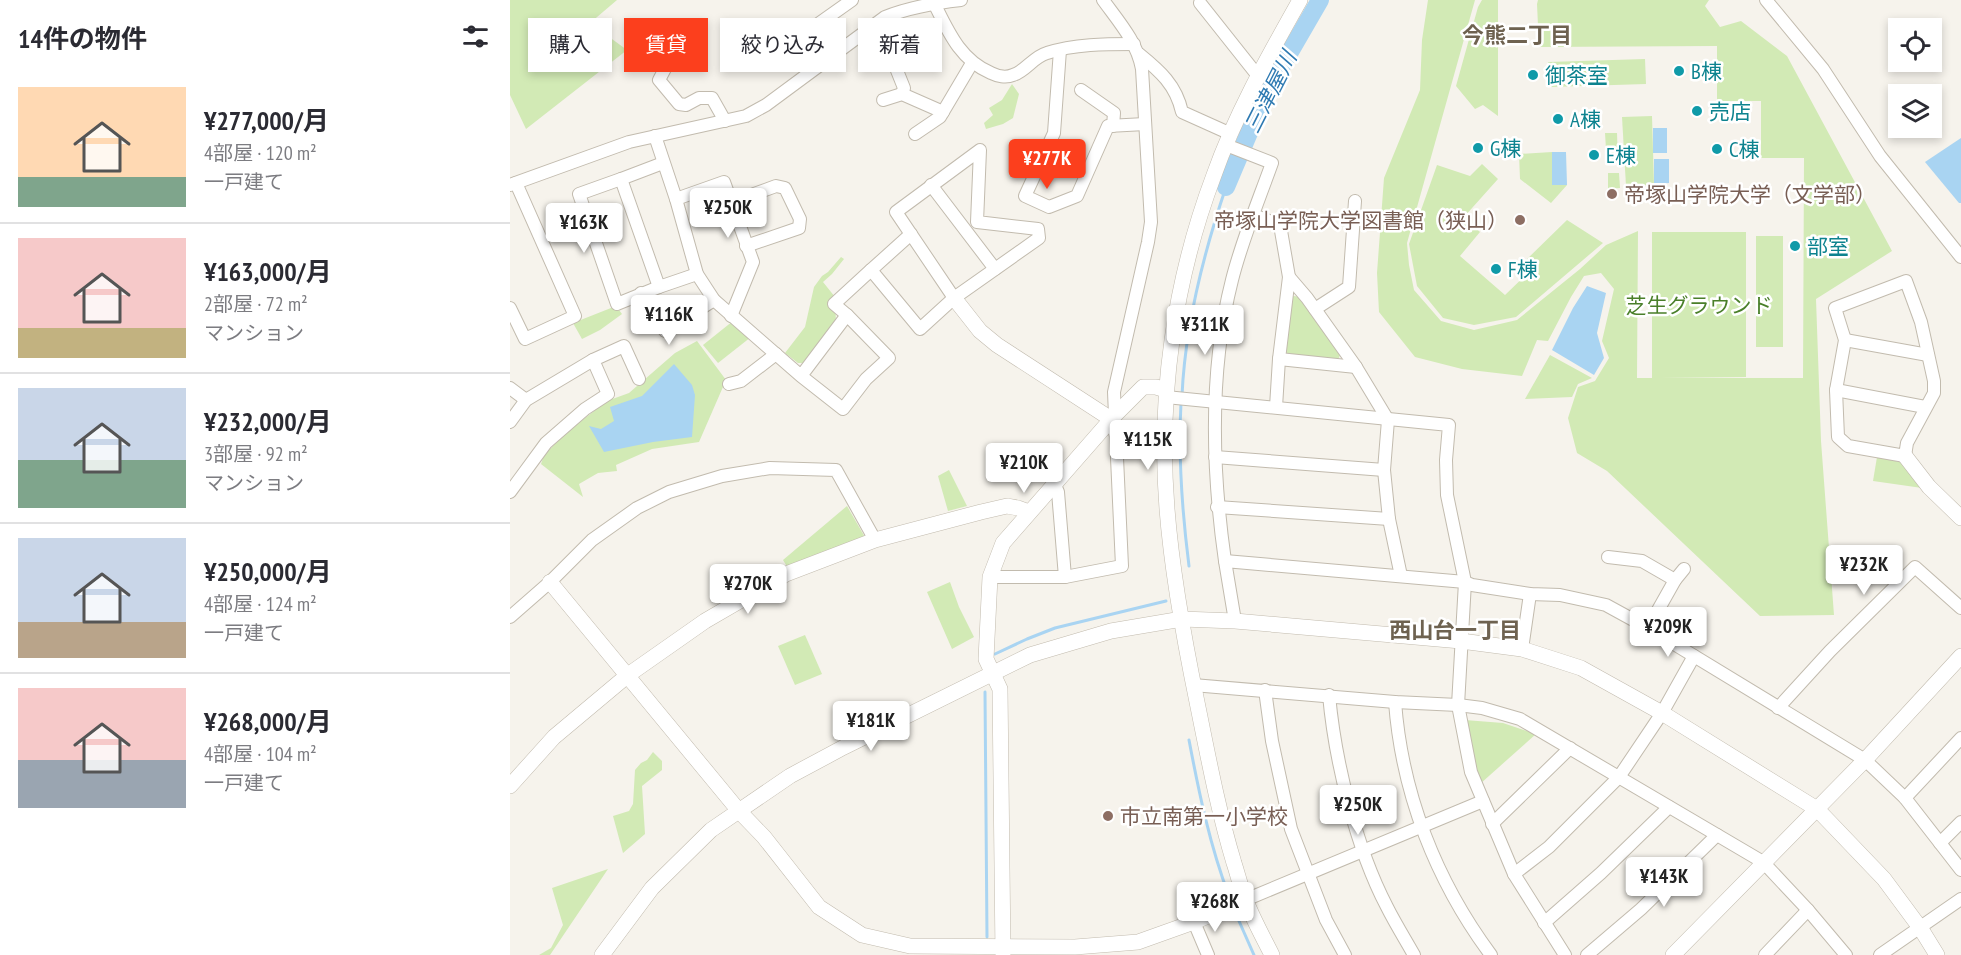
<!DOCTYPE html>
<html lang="ja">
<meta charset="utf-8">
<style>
body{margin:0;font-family:"PT Sans Narrow","Noto Sans JP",sans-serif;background:#f2f2f3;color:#2b2b33;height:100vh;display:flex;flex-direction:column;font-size:22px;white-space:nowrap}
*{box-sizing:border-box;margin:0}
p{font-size:20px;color:#7c7c81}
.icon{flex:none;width:33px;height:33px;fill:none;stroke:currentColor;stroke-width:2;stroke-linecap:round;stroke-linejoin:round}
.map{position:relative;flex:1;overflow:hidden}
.side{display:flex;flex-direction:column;background:#fff;width:510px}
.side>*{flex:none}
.guide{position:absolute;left:18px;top:18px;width:570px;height:54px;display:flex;gap:12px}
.buttons{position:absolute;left:1378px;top:18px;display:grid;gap:12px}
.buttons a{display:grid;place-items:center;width:54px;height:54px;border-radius:0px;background:#fff;box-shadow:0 3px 9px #0003;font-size:30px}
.price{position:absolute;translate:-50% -51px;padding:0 14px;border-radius:6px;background:#fff;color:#222;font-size:20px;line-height:39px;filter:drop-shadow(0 2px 3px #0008)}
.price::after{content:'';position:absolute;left:50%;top:36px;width:18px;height:14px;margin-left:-9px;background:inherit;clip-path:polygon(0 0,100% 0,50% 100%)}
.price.on{background:#fc3f1d;color:#fff}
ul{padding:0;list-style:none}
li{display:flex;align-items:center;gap:18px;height:150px;padding:0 18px}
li+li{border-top:2px solid #e1e1e2}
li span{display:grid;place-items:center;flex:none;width:168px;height:120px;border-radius:0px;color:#555}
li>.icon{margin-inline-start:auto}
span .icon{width:72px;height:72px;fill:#fffc;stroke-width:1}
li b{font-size:26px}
h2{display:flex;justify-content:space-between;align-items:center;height:72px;padding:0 18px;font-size:26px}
.tag{padding:0 21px;border-radius:0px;background:#fff;box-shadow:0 3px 9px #0003;font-size:21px;line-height:54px}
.tag.on{background:#fc3f1d;color:#fff}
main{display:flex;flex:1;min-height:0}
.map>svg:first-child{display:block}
.green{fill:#d2eab5}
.water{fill:#a9d4f2}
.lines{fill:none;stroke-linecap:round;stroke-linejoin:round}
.stream{stroke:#a9d4f2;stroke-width:3}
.river{stroke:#a9d4f2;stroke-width:18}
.minor-casing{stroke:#c2bbae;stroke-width:14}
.tertiary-casing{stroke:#c2bbae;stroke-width:16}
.minor{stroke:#fff;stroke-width:12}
.tertiary{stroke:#fff;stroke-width:15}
.culture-dot{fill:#0f9aa8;stroke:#fff;stroke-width:2}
.education-dot{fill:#8d6e63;stroke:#fff;stroke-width:2}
.labels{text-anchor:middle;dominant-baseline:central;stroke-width:5;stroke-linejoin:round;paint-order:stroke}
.culture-label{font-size:21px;fill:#0d838f;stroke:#fff;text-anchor:start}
.education-label{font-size:21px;fill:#785e54;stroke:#fff;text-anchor:start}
.park-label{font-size:21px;fill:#4a7f2a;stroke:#fff}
.neighbourhood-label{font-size:22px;font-weight:bold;fill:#6e6250;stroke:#fff}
.water-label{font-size:22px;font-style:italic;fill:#2e7ab2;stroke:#fff}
</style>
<main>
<section class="side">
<h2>14件の物件<svg class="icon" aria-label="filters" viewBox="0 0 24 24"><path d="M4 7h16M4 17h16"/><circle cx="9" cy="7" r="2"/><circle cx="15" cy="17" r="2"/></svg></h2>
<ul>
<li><span style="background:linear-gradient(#ffd9b3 75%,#7fa58c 0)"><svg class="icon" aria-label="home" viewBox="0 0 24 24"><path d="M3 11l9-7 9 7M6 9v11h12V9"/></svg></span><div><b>¥277,000/月</b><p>4部屋 · 120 m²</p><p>一戸建て</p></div></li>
<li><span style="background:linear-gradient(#f6c9c9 75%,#c2b280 0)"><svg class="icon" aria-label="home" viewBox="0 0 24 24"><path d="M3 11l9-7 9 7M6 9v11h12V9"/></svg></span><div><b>¥163,000/月</b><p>2部屋 · 72 m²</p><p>マンション</p></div></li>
<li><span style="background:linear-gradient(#c9d6e8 60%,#7fa58c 0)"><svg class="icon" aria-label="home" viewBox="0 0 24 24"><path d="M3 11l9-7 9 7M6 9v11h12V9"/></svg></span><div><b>¥232,000/月</b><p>3部屋 · 92 m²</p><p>マンション</p></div></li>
<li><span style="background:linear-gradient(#c9d6e8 70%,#b9a48a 0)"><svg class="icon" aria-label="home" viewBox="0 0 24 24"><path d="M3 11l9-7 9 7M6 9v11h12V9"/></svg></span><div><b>¥250,000/月</b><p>4部屋 · 124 m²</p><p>一戸建て</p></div></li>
<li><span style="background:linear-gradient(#f6c9c9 60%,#9aa5b1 0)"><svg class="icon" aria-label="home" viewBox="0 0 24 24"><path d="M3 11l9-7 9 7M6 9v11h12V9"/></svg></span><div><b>¥268,000/月</b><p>4部屋 · 104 m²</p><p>一戸建て</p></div></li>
</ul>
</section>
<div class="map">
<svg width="1451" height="955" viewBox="0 0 1451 955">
<rect width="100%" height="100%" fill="#f6f3ec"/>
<g class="green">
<path d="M0 0H107L80 23 117 50 16 129 0 95Z"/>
<path d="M918 0H965L897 243 899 265 904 290 931 321 964 330 1007 320 1070 269 1096 245 1128 231 1127 378H1142V232H1236V377L1151 378H1293L1294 158H1251V101H1207V46L1029 47 1027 4 1028 0H1199L1195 6 1210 27 1231 21 1277 56 1382 251 1306 299 1311 441 1324 615 1250 616 1097 471 1067 453 1058 418 1068 387 1085 381 1099 358 1092 341 1104 289 1091 273 1074 276 1061 297 1038 341 1027 340 1012 376 952 369 905 357 869 312 867 273 874 178 910 90 912 40Z"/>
<path d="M972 0H988V116L973 105 965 109 946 86 968 7Z"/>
<path d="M1135 59 1136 84 1040 87 1038 62Z"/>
<path d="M502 84 509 94 503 118 493 124 476 129 474 123 483 115 479 108 492 100Z"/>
<path d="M1142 116 1144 185 1116 186 1112 117Z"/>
<path d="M1095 133H1107L1108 164H1097Z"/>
<path d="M1042 152V185H1057L1041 203 1010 179 1009 154Z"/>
<path d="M972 164 988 179 954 217 970 232 950 256 995 295 1020 271 1014 262 1057 220 1093 243 1006 317 964 325 933 318 907 286 899 244 927 165 960 176Z"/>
<path d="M1098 173H1109L1110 188 1098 189Z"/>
<rect x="1246" y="236" width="27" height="111"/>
<path d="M331 257 334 259 322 274 313 282 325 297 326 324 294 363H288L275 353 295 327 304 287 312 276 318 272Z"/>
<path d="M784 296 790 297 830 355 828 360 775 355 780 297Z"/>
<path d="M106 306 112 314 90 330 72 339 63 323Z"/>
<path d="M223 321 241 337 208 363 193 345Z"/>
<path d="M187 341 216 380 189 442 142 449 106 465 107 471 88 473 69 484 73 497 31 464 34 455 57 432 97 401 119 393 165 353Z"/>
<path d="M1040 355 1082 378 1068 384 1062 397 1015 399Z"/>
<path d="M1367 457 1395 463 1412 488 1363 481Z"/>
<path d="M439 470 457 506 438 511 428 476Z"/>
<path d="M337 506 356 539 278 568 273 560Z"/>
<path d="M440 582 449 607 464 637 442 649 417 592Z"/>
<path d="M295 635 312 674 285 685 268 646Z"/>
<path d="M955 720 993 723 1026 734 970 784Z"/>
<path d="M143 752 152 761V770L132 786 135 834 113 853 103 816 119 811 123 804 125 770 131 763 137 760Z"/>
<path d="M98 869 40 955H29L41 948 53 925 42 888Z"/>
</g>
<g class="water">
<rect x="1143" y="128" width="14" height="25"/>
<path d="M1451 138V203H1449L1415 162Z"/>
<path d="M1042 152H1056L1057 185H1042Z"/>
<path d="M1144 159H1159V183L1144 184Z"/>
<path d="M1077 286 1096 293 1087 333 1094 358 1084 375 1042 350 1063 308Z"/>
<path d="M164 364 182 385 185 395 182 437 143 442 94 452 79 426 91 429 104 421 100 407 132 396Z"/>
</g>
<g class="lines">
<g class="stream">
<path d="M672 396C675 325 693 255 716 187"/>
<path d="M671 403C668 458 672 511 679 566"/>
<path d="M485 654 517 639 545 628 656 601"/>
<path d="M475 692 477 937"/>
<path d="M679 740C689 793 700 846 719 896"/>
<path d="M725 912 744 955"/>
</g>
<path class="river" d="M716 187 755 95 810 0"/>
<defs>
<g id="minor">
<path d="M593 0C609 22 627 42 632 69L641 222 638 242 604 392 605 415"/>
<path d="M1256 0 1313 69 1370 156 1451 257"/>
<path d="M424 3C438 31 450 60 481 73 487 76 496 78 503 75 516 71 523 57 537 53 564 44 596 44 624 44"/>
<path d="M690 3 748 76"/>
<path d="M269 34 294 38 324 55"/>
<path d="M178 36 166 48 149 80 169 104 176 105 189 98H202L215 121"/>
<path d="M294 38 304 27 342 0"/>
<path d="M550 50 544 133 515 196 539 207 567 196 598 126 635 124"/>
<path d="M629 54C650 71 666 85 672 112L721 134"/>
<path d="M382 58 394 88 392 94"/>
<path d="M571 90 604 113 603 126"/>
<path d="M373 100 392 94 433 112"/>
<path d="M405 134 430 117 462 63"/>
<path d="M145 136 166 199 187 274 204 300 291 376 333 409 356 379 379 358 337 315 291 376"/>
<path d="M153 163 111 179 149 287 187 274"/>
<path d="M111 179 69 194 107 304 149 287"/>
<path d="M0 185 119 142 236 116 256 105 375 17C400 7 424 3 451 0"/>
<path d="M421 185 485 269"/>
<path d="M166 199 214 182 243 262 221 316"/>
<path d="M222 202 266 186 275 188 290 219 289 228 236 246"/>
<path d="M743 215 770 225 779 277 769 359 766 407"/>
<path d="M361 270 401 234"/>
<path d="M779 277 797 298 846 367 878 420 874 470 879 519 891 576"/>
<path d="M1396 281 1411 322 1424 381V393L1397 443 1395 456 1338 446 1328 437 1326 390 1335 340 1325 308Z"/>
<path d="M131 293 155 331 204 300"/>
<path d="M0 308 15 339 65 316 6 183"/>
<path d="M805 309 839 287 845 201"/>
<path d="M337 315 324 304 361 270 410 329 444 298 529 238 528 229 467 222 470 150 386 212 444 298"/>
<path d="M1335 340 1418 355"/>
<path d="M769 359 846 367"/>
<path d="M219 384 231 381 266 354"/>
<path d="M0 388 16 400"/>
<path d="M1326 390 1415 407"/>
<path d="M656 397 939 425 936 460 937 495 955 582 962 585 1020 594 1050 595 1096 605 1138 628 1355 760 1395 798 1451 870"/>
<path d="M0 422 16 400 83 360"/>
<path d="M705 457 874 470"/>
<path d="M545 485 548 492 555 577"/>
<path d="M0 492 36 443 75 409 98 394 83 360 114 346 129 379"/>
<path d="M707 507 879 519"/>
<path d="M1098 557 1132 561 1165 580"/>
<path d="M715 561C702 470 699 370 722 280 732 240 748 202 762 163L716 145"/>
<path d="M480 577H555L612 566 606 436 601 419"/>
<path d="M0 617 40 582 82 540 127 508 159 492 212 476 260 468 326 470 365 540"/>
<path d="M725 621 715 561 955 582 948 705 961 772 1004 874 1055 955"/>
<path d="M1138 628 1165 580 1174 569"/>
<path d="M1012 649 1020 594"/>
<path d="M683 685 885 702 948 705 972 708 1010 719 1253 862 1298 910 1336 955"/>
<path d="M755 690 762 741 781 829 816 920 835 955"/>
<path d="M819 695C825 761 846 848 877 907 885 923 895 939 904 955"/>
<path d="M885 702C892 794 926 881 981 955"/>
<path d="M1268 708 1320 651 1405 567 1451 608"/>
<path d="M1395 798 1451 738"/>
<path d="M982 824 1060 748"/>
<path d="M1430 843 1451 822"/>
<path d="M1004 874 1039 847 1109 777 1152 713 1184 656"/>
<path d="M735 900 973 801"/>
<path d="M684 922 698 955"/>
<path d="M1034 923 1091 873 1159 807"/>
<path d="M1077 955 1131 909 1207 835"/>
<path d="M1255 955 1298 910"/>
<path d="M1370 955 1451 899"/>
</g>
<g id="tertiary">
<path d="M444 298 470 331 487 345 601 419"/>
<path d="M1395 456 1419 487 1451 518"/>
<path d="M40 582 229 811 254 837 309 907 352 935 400 946 565 947 628 942 684 922 735 900"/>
<path d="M0 786 44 737 118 675 195 621 276 574 365 540 471 512 497 506 508 508 519 512"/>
<path d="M92 955 142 888 201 830 280 776 334 747 520 655 601 631 672 619 725 621 951 641 1012 649 1071 668 1152 713 1307 809 1374 879 1411 929 1427 955"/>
<path d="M493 955 490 689 476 659 480 577 493 543 605 415 633 387H646L656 390"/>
<path d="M762 955C753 937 743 919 736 901 731 889 728 875 724 863 708 810 698 756 687 702 674 639 662 573 657 509 648 396 664 281 704 175 726 113 758 57 790 0"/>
<path d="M1163 955 1355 760 1451 656"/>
</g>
</defs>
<use href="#minor" class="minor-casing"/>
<use href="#tertiary" class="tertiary-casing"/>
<use href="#minor" class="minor"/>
<use href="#tertiary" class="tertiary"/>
</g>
<g class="culture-dot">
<circle cx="1169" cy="71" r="6"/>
<circle cx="1023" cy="75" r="6"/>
<circle cx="1187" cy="111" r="6"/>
<circle cx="1048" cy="119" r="6"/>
<circle cx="968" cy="148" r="6"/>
<circle cx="1207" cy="149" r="6"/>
<circle cx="1084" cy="155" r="6"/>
<circle cx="1285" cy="246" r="6"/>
<circle cx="986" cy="269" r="6"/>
</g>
<g class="education-dot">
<circle cx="1102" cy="194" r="6"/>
<circle cx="1010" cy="220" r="6"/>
<circle cx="598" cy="816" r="6"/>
</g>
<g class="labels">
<g class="culture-label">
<text x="1181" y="71">B棟</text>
<text x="1035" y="75">御茶室</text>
<text x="1199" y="111">売店</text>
<text x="1060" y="119">A棟</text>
<text x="980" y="148">G棟</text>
<text x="1219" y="149">C棟</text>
<text x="1096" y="155">E棟</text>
<text x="1297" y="246">部室</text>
<text x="998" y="269">F棟</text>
</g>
<g class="education-label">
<text x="1114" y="194">帝塚山学院大学（文学部）</text>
<text x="998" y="220" text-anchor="end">帝塚山学院大学図書館（狭山）</text>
<text x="610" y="816">市立南第一小学校</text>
</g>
<g class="park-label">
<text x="1189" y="305">芝生グラウンド</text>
</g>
<g class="neighbourhood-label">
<text x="1007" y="35">今熊二丁目</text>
<text x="945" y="630">西山台一丁目</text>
</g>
<g class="water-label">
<text transform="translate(760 92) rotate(-63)">三津屋川</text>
</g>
</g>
</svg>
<div class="buttons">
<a><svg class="icon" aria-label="locate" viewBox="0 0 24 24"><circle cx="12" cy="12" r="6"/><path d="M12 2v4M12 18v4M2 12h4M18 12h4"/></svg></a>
<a><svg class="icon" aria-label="layers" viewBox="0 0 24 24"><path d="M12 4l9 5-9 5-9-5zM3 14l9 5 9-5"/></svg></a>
</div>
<b class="price on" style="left:537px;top:190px">¥277K</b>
<b class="price" style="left:218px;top:239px">¥250K</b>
<b class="price" style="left:74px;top:254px">¥163K</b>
<b class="price" style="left:159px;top:346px">¥116K</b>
<b class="price" style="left:695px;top:356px">¥311K</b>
<b class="price" style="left:638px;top:471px">¥115K</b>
<b class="price" style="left:514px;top:494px">¥210K</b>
<b class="price" style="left:1354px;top:596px">¥232K</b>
<b class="price" style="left:238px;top:615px">¥270K</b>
<b class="price" style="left:1158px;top:658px">¥209K</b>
<b class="price" style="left:361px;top:752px">¥181K</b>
<b class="price" style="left:848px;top:836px">¥250K</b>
<b class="price" style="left:1154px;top:908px">¥143K</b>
<b class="price" style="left:705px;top:933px">¥268K</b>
<div class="guide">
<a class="tag">購入</a>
<a class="tag on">賃貸</a>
<a class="tag">絞り込み</a>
<a class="tag">新着</a>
</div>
</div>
</main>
